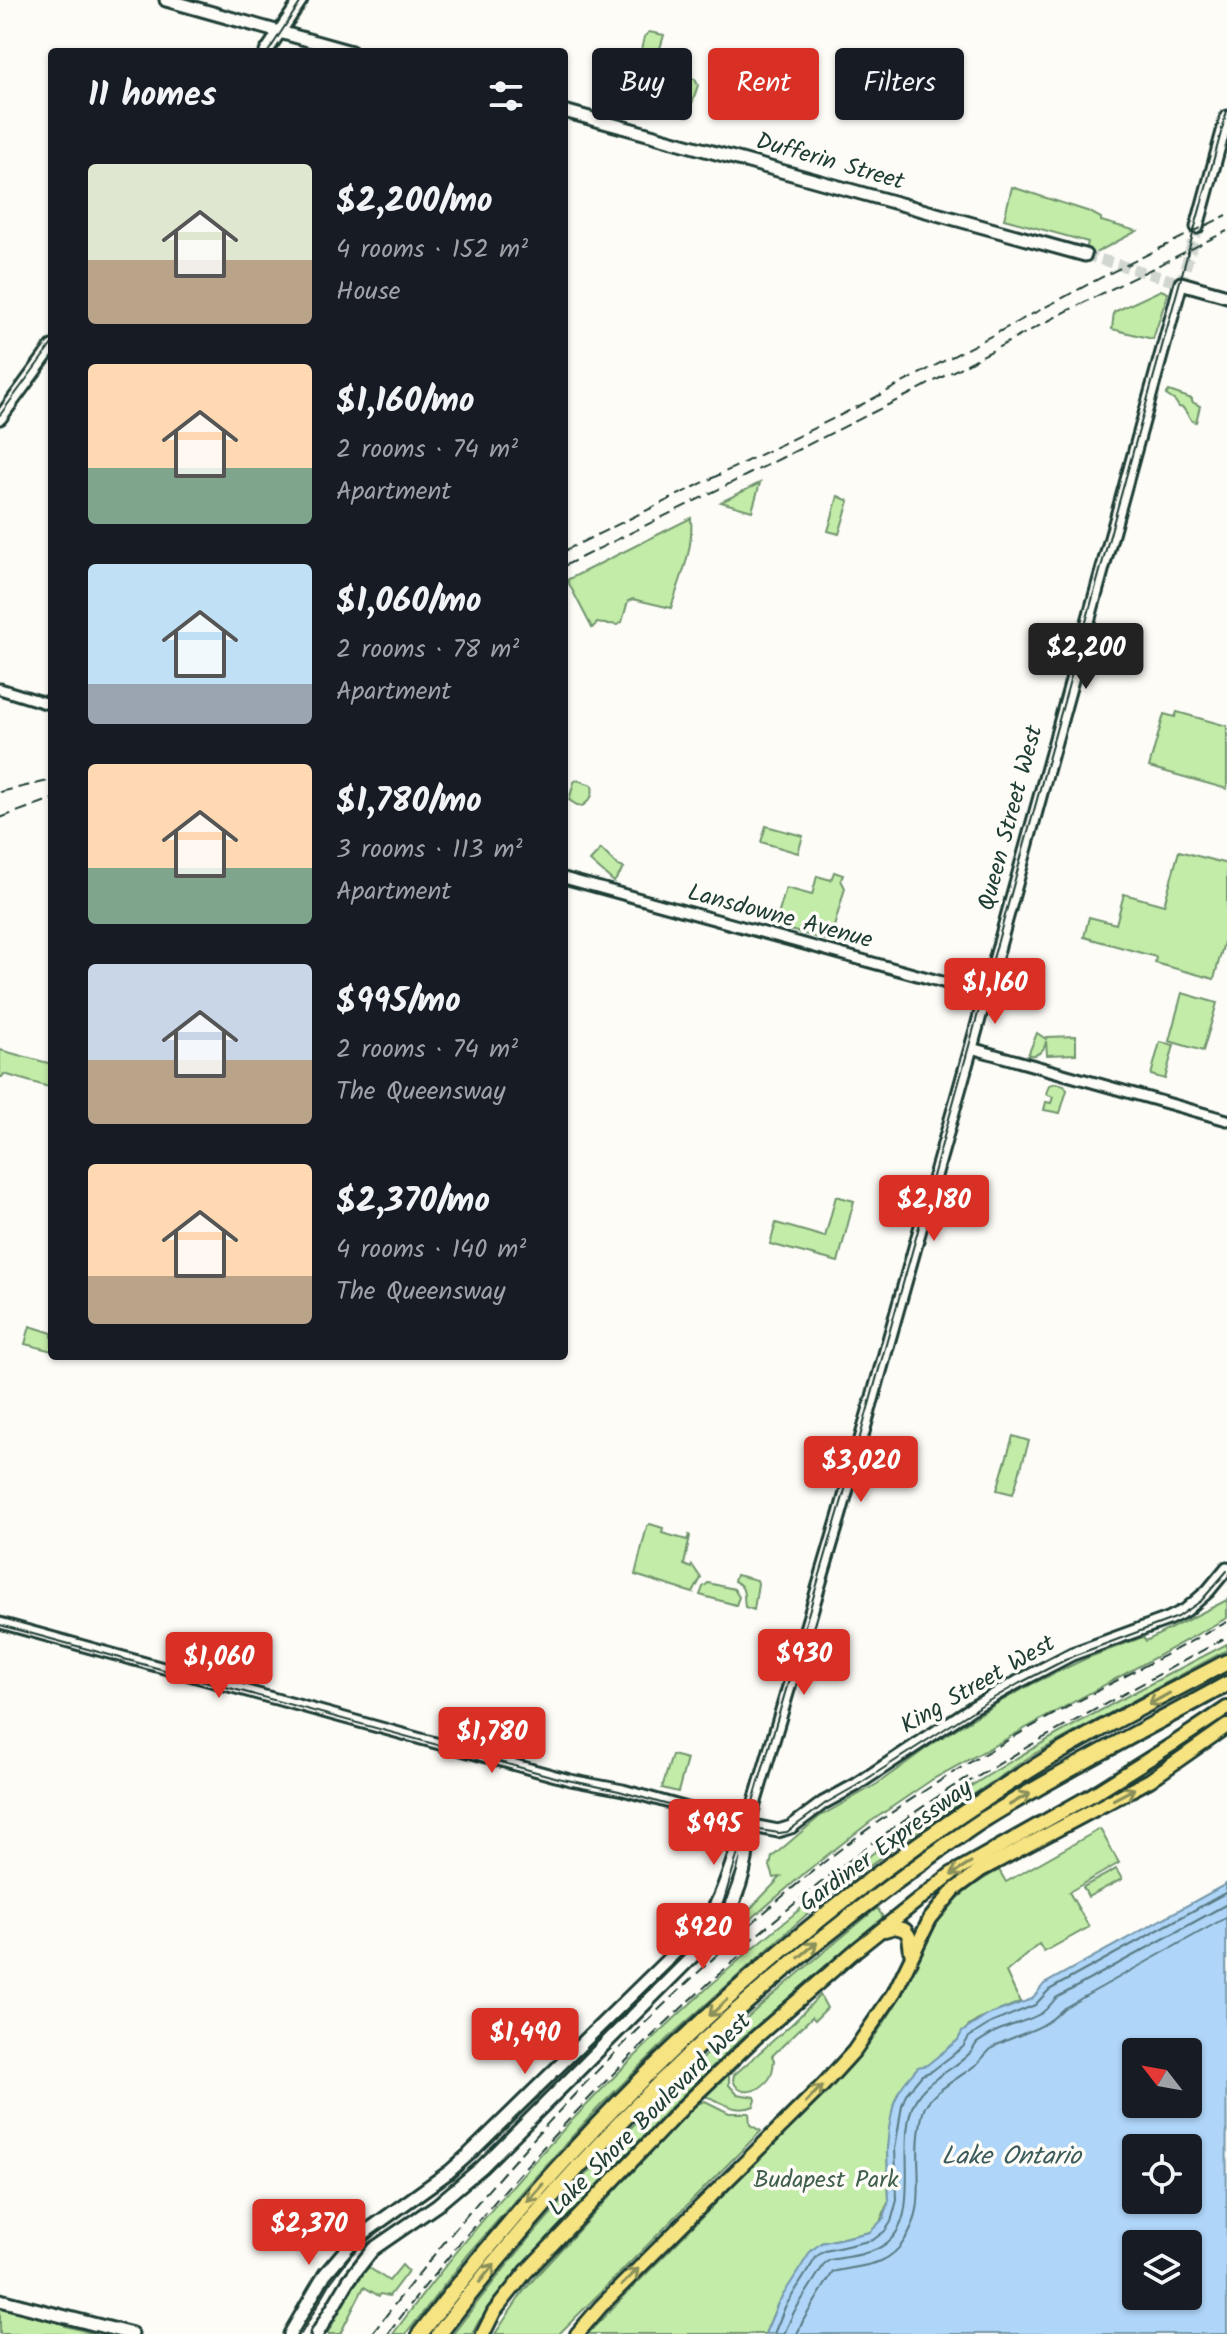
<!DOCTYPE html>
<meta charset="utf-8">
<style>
body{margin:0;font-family:Kalam,sans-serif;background:#20242c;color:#f1f3f6;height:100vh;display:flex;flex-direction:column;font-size:30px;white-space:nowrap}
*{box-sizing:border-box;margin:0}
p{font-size:26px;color:#9ea1a6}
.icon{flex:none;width:44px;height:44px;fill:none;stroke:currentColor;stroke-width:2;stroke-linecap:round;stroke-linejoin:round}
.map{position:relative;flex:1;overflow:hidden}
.drawer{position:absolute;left:48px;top:48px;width:520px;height:1312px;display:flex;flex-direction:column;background:#171b24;border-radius:8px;box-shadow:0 2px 6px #0004}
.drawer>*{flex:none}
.hud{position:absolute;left:592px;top:48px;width:514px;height:72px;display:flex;gap:16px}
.needle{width:52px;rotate:301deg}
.tools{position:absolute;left:1122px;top:2038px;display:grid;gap:16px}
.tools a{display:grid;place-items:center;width:80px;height:80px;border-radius:8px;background:#171b24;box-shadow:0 2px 6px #0004;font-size:40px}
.price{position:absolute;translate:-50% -68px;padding:0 18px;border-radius:8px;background:#d93025;color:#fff;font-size:26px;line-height:52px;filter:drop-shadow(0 2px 4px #0008)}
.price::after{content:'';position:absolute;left:50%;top:48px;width:24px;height:18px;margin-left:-12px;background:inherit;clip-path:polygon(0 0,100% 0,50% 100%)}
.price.active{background:#222;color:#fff}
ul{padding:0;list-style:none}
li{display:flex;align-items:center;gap:24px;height:200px;padding:0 40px}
li span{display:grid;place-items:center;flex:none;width:224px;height:160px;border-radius:8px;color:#555}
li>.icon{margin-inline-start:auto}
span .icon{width:96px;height:96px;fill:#fffc;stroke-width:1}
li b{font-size:34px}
h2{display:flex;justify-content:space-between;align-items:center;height:96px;padding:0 40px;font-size:34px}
.chip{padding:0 28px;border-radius:8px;background:#171b24;box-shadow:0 2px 6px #0004;font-size:28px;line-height:72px}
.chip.active{background:#d93025;color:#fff}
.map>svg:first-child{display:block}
.green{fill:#c3eca8;stroke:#71946e;stroke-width:2}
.water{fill:#afd5f8;stroke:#7598aa;stroke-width:2;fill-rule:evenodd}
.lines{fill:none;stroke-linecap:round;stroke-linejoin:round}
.shore{stroke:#597a82;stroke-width:2}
.secondary-tunnel{stroke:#d1d6d0;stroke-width:11;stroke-dasharray:11 5.5;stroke-linecap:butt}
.tertiary-casing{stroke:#1f3d34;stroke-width:15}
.secondary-casing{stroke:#1f3d34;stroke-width:17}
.trunk-casing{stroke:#1f3d34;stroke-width:18}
.motorway-casing{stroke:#1f3d34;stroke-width:20}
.tertiary{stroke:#fdfcf7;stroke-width:9}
.secondary{stroke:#fdfcf7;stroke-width:11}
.trunk{stroke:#f6e381;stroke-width:12}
.motorway{stroke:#f6e381;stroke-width:14}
.tram{stroke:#1f3d34;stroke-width:2}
.rail{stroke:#1f3d34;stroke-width:2;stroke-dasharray:12 6;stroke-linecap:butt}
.oneway{stroke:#8a905a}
.labels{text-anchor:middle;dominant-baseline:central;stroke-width:7;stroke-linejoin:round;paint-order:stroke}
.street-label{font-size:24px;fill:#1f3d34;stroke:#fdfcf7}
.park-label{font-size:24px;fill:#40604b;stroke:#fdfcf7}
.water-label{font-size:26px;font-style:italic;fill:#3c5b5b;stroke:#fdfcf7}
</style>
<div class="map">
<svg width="1227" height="2334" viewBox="0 0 1227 2334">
<rect width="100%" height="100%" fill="#fdfcf7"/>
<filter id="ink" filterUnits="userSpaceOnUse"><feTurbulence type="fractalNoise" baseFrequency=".0125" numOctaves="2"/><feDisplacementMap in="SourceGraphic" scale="16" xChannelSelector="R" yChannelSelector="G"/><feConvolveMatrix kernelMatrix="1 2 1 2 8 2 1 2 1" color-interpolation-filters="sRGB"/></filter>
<g filter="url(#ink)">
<g class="green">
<path d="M649 32 664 35 656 62 643 59 640 55 644 37Z"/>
<path d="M635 63 695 79 698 85 688 116 654 110 630 109 624 107C617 94 623 82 627 68Z"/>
<path d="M1012 187 1090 212 1101 218V221L1137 231 1084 259 1088 242 1004 219Z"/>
<path d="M1161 290 1168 293 1153 339 1112 329 1114 312Z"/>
<path d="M1169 391 1192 399V402L1200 406 1196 422 1192 421 1183 408 1179 407 1175 401 1166 395Z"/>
<path d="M760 483 752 511 721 502Z"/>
<path d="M838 496 849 501 839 534 828 531Z"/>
<path d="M691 518C694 550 680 579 671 608L633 599 628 601 622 622 617 625C610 623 604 625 597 623L592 628 567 580Z"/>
<path d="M1177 712 1227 726V789L1149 767 1164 714 1175 717Z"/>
<path d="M577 780 592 785C594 795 591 800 582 806L577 805 569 800 574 782Z"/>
<path d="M766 826 803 836 798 853 761 842Z"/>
<path d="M601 849 618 866 624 868 614 882 590 861Z"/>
<path d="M1179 851 1227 864V931L1214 979 1155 963 1156 957 1084 937 1089 917 1116 924 1124 894 1164 905Z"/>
<path d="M834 872 843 875 841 880 845 888 830 941 775 926 786 888 812 895 817 876 831 880Z"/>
<path d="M1182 993 1217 1003 1203 1051 1169 1041Z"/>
<path d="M1037 1033 1046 1039 1047 1037 1076 1036V1054L1047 1055 1046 1041C1045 1050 1038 1057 1028 1055Z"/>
<path d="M1160 1042 1174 1045 1165 1079 1151 1075Z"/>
<path d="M0 1050 52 1064V1088L4 1074 2 1077H0Z"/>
<path d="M1056 1083 1064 1085 1067 1090 1060 1113 1044 1110 1046 1102 1051 1103 1053 1097 1046 1094 1049 1085Z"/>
<path d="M836 1196 854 1201 838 1262 770 1244 776 1223 825 1237Z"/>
<path d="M30 1326 52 1333V1351L25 1344Z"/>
<path d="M1013 1436 1029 1441 1013 1494 997 1490Z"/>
<path d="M650 1524 663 1528 662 1533 687 1540 689 1535 690 1536 684 1565 691 1568 692 1565 701 1578 693 1593 635 1575 647 1526Z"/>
<path d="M736 1575 757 1580 758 1583 754 1610 745 1607C743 1596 747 1587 734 1581Z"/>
<path d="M708 1583 734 1589 739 1597 736 1605 700 1595 703 1587Z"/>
<path d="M1227 1600V1618L933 1779 870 1822 807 1871 750 1920 744 1915 781 1877 774 1878 770 1866 772 1857 819 1817 877 1784 938 1740 998 1703 1034 1683 1087 1658 1143 1637 1146 1641Z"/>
<path d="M1227 1644V1650L1034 1754 898 1845 815 1907 676 2031 598 2108 529 2184 467 2256 406 2334H393C542 2132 739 1939 948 1801 1037 1742 1132 1693 1227 1644Z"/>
<path d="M672 1755 687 1759 678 1792 662 1788Z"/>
<path d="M1100 1829 1119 1863 1069 1892 1089 1927 1044 1952 1039 1944 1006 1972 1020 2002C1000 2012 968 2018 958 2040L899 2091 894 2103 887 2149 889 2200 879 2225 870 2232 821 2243 778 2303 765 2334H587L851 2066C868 2045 885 2024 898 2000 931 1939 932 1905 999 1870L1006 1882Z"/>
<path d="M1116 1869 1122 1879 1088 1897 1083 1887Z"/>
<path d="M877 1908 883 1917 742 2038 668 2110 520 2269 479 2321 472 2334H453C518 2248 593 2163 671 2088 736 2024 807 1966 877 1908Z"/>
<path d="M820 1995 827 2008 815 2020 812 2017 772 2056 774 2060C773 2067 773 2074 769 2079 759 2092 739 2098 733 2080L734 2075 794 2022Z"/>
<path d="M739 2062 740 2064 729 2075V2085L737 2094 755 2097 756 2100 754 2106C733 2115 723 2100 704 2096Z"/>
<path d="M705 2101 729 2113H749L750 2125 761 2131 559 2334H495L523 2292 539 2273 689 2111 695 2105Z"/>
<path d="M402 2265 408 2271 389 2296 381 2294 379 2296 364 2287 340 2334H327L354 2286 368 2267 389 2281Z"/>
<path d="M0 2308 64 2323 65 2326 96 2334H0Z"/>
</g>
<path class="water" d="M1226 1884 1227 2334H765L778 2303 811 2251 821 2243 870 2232 884 2218 889 2200 887 2149 889 2128 894 2103 899 2091 906 2081 918 2067 927 2065 958 2040 962 2032 988 2015 1032 1999 1044 1984ZM1188 2052V2104H1136V2052ZM1136 2148H1188V2200H1136ZM1136 2244H1188V2296H1136Z"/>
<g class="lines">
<g class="shore">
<path d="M774 2334 785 2307 817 2256 825 2251 873 2240 885 2231 891 2222 897 2200 895 2149 902 2105 906 2094 922 2075 932 2071 963 2047 969 2037 991 2023 1035 2005 1049 1990 1227 1892"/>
<path d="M784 2334 794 2312 825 2263 830 2260C845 2257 863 2256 877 2249 929 2225 892 2144 915 2101 926 2079 953 2071 970 2053 973 2051 974 2046 977 2043 981 2040 988 2036 993 2033 1005 2026 1033 2020 1043 2012 1048 2008 1052 2003 1056 1998L1227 1904"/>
<path d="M797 2334 804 2319 833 2272C849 2268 865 2267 881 2261 890 2257 899 2249 904 2241 929 2207 913 2166 920 2128 921 2121 922 2112 926 2105 935 2090 964 2075 978 2063 986 2055 990 2047 1001 2043 1028 2030 1042 2031 1064 2008L1227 1917"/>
</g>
<path class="secondary-tunnel" d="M1085 255 1181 283 1197 227"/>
<defs>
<g id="tertiary">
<path d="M0 689 52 705"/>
<path d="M564 878 986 994"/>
<path d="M971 1048 1227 1120"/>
<path d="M0 1623 570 1780 623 1790 748 1825"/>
</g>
<g id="secondary">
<path d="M166 0 351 52"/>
<path d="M266 52 301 0"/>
<path d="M564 111 1085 255"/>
<path d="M1197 227 1227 117"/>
<path d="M0 418 52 347"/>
<path d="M748 1825 778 1831 791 1827 823 1803 856 1785 972 1708 1018 1682 1072 1654 1168 1619 1186 1610 1208 1591 1227 1568"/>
<path d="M0 2300 132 2334"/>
<path d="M290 2334 325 2274 353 2241 449 2172 468 2155 702 1926C727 1895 730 1858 748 1825L840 1514 971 1048 1181 283 1227 296"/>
<path d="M317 2334 349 2280 373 2249 437 2205 482 2167 711 1938C736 1909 750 1864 748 1825"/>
</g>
<g id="trunk">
<path d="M885 1930 895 1927 905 1930 909 1936 911 1952"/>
<path d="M483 2334 494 2312 526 2272 687 2103 755 2038 856 1950 951 1874 1090 1796 1173 1744 1227 1708"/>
<path d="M577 2334 601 2306 696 2211 824 2084 854 2051 895 1991 930 1919 954 1890 981 1870 1150 1780 1227 1726"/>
</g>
<g id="motorway">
<path d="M420 2334C593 2106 806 1905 1051 1757 1108 1723 1169 1693 1227 1662"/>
<path d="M439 2334C567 2165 719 2013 889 1887 920 1864 951 1841 983 1820 1062 1771 1146 1729 1227 1684"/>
</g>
</defs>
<use href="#tertiary" class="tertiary-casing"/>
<use href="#secondary" class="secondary-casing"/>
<use href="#trunk" class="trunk-casing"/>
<use href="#motorway" class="motorway-casing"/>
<use href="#tertiary" class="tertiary"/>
<use href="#secondary" class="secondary"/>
<use href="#trunk" class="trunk"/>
<use href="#motorway" class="motorway"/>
<g class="tram">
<path d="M268 52 302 0"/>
<path d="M0 415 52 344"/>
<path d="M0 1625 558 1778 619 1791 753 1829 779 1833 787 1832 826 1803 856 1786 985 1703 1020 1683 1073 1656 1178 1617 1201 1601 1227 1571"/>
<path d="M301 2334 331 2282 352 2254 374 2235 453 2177 485 2149 692 1945 714 1919 724 1900 847 1483 924 1209 1227 111"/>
</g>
<g class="rail">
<path d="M564 551 859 406 1104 276 1227 215"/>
<path d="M564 566 910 394 1069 310 1227 231"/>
<path d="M0 792 52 780"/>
<path d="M0 818 52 799"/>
<path d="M962 1786 1029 1746 1227 1637"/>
<path d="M745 1945C816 1885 889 1827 968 1777"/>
<path d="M372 2334C472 2202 582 2079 704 1967 763 1912 824 1858 891 1813 997 1740 1114 1683 1227 1622"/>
<path d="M388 2334C496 2191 618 2059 755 1943"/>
</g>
</g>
<defs><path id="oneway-shaft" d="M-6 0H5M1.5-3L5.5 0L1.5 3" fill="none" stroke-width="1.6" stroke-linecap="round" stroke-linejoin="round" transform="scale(2)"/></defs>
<g class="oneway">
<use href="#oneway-shaft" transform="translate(1159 1699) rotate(151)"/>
<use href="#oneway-shaft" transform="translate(1124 1794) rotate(-28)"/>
<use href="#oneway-shaft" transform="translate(1020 1799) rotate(-30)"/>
<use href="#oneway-shaft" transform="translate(961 1869) rotate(148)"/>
<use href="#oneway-shaft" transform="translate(808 1950) rotate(-40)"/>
<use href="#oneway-shaft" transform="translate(718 2008) rotate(137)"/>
<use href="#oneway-shaft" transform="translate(814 2094) rotate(-45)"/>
<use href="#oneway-shaft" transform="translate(535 2193) rotate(131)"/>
<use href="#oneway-shaft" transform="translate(487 2273) rotate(-51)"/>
<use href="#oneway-shaft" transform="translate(630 2277) rotate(-45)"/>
</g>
</g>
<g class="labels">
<g class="street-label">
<text transform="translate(830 162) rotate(16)">Dufferin Street</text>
<text transform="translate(1011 818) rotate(-75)">Queen Street West</text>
<text transform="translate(780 917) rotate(15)">Lansdowne Avenue</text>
<text transform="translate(978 1685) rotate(-30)">King Street West</text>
<text transform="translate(886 1846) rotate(-36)">Gardiner Expressway</text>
<text transform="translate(650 2115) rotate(-45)">Lake Shore Boulevard West</text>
</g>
<g class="park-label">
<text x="826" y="2180">Budapest Park</text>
</g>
<g class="water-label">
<text x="1011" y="2157">Lake Ontario</text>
</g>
</g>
</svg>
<div class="tools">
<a><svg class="needle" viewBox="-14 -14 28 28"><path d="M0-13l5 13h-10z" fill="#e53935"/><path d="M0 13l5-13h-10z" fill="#9ea1a6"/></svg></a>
<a><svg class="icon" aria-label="locate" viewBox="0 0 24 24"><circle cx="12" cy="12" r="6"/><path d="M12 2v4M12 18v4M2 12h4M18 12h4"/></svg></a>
<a><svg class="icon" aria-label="layers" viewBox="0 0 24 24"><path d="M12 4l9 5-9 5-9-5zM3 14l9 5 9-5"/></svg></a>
</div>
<b class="price active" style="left:1086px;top:691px">$2,200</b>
<b class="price" style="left:995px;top:1026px">$1,160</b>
<b class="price" style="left:934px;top:1243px">$2,180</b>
<b class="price" style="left:861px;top:1504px">$3,020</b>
<b class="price" style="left:804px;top:1697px">$930</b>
<b class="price" style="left:219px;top:1700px">$1,060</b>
<b class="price" style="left:492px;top:1775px">$1,780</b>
<b class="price" style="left:714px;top:1867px">$995</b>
<b class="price" style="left:703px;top:1971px">$920</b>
<b class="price" style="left:525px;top:2076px">$1,490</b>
<b class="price" style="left:309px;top:2267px">$2,370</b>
<div class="hud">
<a class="chip">Buy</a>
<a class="chip active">Rent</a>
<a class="chip">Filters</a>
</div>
<section class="drawer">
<h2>11 homes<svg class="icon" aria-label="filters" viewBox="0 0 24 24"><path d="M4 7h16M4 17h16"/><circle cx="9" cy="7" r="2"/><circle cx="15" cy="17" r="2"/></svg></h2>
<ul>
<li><span style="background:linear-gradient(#dfe7d0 60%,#b9a48a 0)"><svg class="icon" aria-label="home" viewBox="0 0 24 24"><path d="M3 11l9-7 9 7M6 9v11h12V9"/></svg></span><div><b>$2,200/mo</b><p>4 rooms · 152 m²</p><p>House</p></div></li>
<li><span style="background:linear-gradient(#ffd9b3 65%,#7fa58c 0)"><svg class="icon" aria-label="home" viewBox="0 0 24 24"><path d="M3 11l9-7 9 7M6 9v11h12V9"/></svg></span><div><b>$1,160/mo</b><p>2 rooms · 74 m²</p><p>Apartment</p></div></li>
<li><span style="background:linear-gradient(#bfe0f5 75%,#9aa5b1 0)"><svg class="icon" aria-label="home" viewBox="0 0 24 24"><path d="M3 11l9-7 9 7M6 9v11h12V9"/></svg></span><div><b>$1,060/mo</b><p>2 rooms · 78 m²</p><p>Apartment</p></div></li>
<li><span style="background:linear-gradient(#ffd9b3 65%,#7fa58c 0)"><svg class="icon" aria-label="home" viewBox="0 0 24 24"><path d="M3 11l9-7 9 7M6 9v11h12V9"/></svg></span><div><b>$1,780/mo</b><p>3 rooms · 113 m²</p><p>Apartment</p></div></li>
<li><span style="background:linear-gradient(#c9d6e8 60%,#b9a48a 0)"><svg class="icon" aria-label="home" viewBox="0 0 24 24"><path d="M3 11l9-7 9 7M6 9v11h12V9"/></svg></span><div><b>$995/mo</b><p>2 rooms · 74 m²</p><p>The Queensway</p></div></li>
<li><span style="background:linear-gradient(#ffd9b3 70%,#b9a48a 0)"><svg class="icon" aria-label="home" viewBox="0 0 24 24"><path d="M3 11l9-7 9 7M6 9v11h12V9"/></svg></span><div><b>$2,370/mo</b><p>4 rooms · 140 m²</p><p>The Queensway</p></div></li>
</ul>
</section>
</div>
